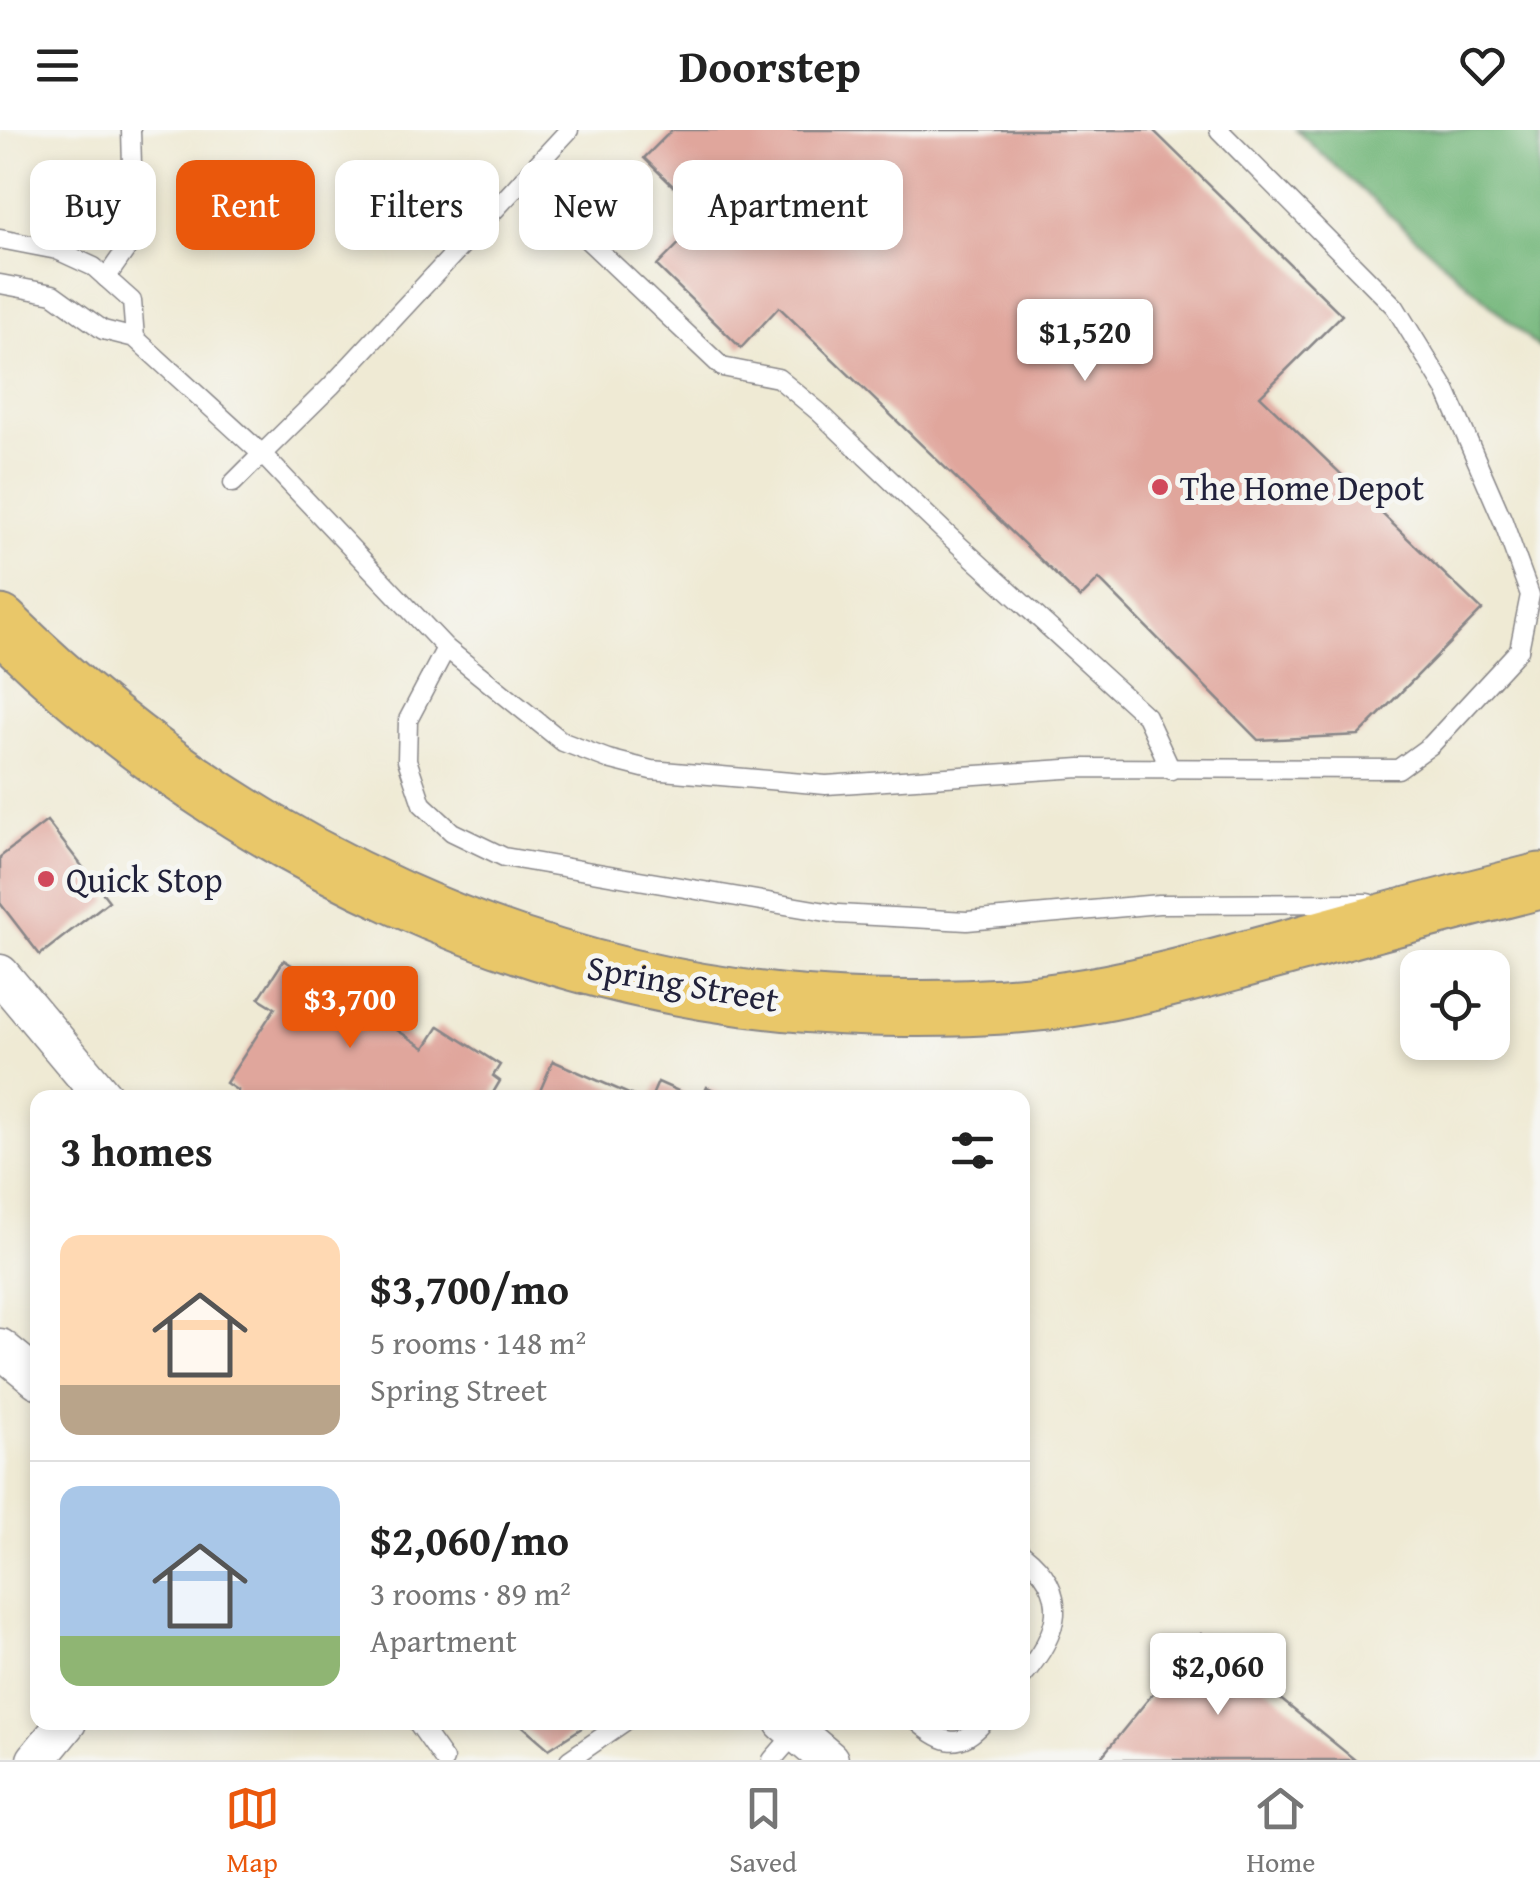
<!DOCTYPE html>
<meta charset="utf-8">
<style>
body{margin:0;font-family:"Gentium Book Plus",serif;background:#f6f6f6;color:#222;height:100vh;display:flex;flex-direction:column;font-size:38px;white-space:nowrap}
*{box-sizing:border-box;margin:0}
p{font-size:32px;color:#767676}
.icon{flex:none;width:55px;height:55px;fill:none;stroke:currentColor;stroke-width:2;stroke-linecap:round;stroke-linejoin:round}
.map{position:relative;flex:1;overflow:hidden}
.drawer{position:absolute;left:30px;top:960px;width:1000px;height:640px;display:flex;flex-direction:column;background:#fff;border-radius:20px;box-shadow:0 5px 15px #0003}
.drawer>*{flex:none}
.hud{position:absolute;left:30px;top:30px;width:1000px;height:90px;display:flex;gap:20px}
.buttons{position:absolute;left:1400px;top:820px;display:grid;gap:20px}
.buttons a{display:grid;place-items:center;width:110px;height:110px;border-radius:20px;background:#fff;box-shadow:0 5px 15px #0003;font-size:50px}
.price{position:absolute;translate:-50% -85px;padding:0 22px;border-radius:10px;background:#fff;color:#222;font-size:32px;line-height:65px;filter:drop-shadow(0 2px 5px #0008)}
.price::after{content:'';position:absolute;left:50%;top:60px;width:30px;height:22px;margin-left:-15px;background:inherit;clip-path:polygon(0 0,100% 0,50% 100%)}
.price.on{background:#ea580c;color:#fff}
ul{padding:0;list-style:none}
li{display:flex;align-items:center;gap:30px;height:250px;padding:0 30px}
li+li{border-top:2px solid #e0e0e0}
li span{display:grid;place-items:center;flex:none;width:280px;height:200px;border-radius:20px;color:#555}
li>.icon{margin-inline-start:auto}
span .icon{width:120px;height:120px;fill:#fffc;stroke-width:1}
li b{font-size:42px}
h2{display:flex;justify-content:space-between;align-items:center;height:120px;padding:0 30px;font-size:42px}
.chip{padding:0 35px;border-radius:20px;background:#fff;box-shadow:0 5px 15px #0003;font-size:35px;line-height:90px}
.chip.on{background:#ea580c;color:#fff}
header{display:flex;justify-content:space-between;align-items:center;height:130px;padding:0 30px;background:#fff;font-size:45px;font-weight:700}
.menu{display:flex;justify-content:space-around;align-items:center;height:140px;border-top:2px solid #e0e0e0;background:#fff;font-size:28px;color:#767676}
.menu a{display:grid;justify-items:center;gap:5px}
.menu .on{color:#ea580c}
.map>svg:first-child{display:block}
.forest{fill:#72b679;stroke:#4a6c5a;stroke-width:2.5}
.building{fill:#e0a69c}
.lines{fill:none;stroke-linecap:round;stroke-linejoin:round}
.service-casing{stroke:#888688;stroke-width:21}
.minor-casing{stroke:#888688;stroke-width:41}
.primary-casing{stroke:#888688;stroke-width:59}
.service{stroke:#fff;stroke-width:18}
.minor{stroke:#fff;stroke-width:38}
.primary{stroke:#e9c769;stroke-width:55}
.poi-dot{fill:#d1495b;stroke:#f6f6f2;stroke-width:4}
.labels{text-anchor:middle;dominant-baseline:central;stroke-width:10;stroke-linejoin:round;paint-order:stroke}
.poi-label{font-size:35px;fill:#22223b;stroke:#f6f6f2;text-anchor:start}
.street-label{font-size:35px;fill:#22223b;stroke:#f6f6f2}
</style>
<header><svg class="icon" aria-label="menu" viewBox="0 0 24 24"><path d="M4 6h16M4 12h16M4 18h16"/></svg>Doorstep<svg class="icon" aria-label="heart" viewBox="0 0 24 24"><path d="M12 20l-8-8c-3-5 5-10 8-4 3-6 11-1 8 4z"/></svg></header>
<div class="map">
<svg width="1540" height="1630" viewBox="0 0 1540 1630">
<rect width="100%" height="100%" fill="#f6f6f2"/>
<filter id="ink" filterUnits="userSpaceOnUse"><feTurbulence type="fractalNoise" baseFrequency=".01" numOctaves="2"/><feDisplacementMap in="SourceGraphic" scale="20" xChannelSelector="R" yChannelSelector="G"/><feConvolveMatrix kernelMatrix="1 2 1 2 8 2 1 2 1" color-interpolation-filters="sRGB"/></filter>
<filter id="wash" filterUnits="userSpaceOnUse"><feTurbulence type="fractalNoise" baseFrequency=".0048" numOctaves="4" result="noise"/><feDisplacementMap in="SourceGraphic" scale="40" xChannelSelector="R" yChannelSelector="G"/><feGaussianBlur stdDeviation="2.25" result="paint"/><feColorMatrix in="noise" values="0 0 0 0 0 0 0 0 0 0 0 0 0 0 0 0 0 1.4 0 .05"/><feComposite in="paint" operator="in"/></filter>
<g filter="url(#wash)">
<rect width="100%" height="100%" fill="#efead4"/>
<path class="forest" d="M1296 0H1540V219L1325 27Z"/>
<g id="blocks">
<g class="building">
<path d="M672 0H1153L1342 185 1260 266 1482 480 1359 605 1258 610 1099 449 1080 468 779 177 741 218 657 136 705 87 644 28Z"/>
<path d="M47 691 109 771 40 825 0 773V727Z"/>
<path d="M284 830 313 849 321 837 352 859 347 868 425 918 439 896 500 935 493 946 500 951 490 968H234L238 961 226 953 275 878 259 868Z"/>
<path d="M553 931 638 968H537Z"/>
<path d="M658 952 694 968H651Z"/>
<path d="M707 957 731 968H702Z"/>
<path d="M1201 1504 1355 1630H1099Z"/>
<path d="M518 1592H591L549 1619Z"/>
</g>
</g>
</g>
<g filter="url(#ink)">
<use href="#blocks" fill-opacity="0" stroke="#888688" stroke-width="2.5"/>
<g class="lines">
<defs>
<g id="service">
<path d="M569 0 331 256 262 324 446 518 563 612 608 629 651 640 826 655 1080 638 1398 639 1431 615 1519 520 1530 465 1503 391 1446 260 1395 177 1219 0"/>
<path d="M523 49 722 237 778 248 819 282 949 406 1146 586 1171 640"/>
<path d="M0 109 57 120 94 137 132 171 135 208"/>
<path d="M106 148 134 108 131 0"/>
<path d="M0 154 53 164 103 200 135 208 262 324 233 353"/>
<path d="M446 518 408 590 407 630 422 674 452 702 504 727 838 784 967 791 1159 774 1368 773"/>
<path d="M1022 1423C1073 1463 1059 1504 1022 1547"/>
<path d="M417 1592 444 1630"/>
<path d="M918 1592C943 1614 960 1620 984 1592"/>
<path d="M569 1630 624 1592"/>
<path d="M772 1630 798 1600"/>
</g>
<g id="minor">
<path d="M0 844 104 968"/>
<path d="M0 1218 38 1249"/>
<path d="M784 1592 829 1630"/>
<path d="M36 1630 67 1592"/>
</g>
<path id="primary" d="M0 493C234 723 540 869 871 878 935 879 999 879 1063 870 1140 859 1215 837 1290 817 1373 794 1456 772 1540 751"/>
</defs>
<use href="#service" class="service-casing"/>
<use href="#minor" class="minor-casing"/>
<use href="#primary" class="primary-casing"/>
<use href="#service" class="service"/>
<use href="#minor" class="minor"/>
<use href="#primary" class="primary"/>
</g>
</g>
<g class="poi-dot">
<circle cx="1160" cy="357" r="10"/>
<circle cx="46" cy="749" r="10"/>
</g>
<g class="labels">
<g class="poi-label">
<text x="1180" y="357">The Home Depot</text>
<text x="66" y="749">Quick Stop</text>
</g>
<g class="street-label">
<text transform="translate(683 853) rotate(10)">Spring Street</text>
</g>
</g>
</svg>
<div class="buttons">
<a><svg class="icon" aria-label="locate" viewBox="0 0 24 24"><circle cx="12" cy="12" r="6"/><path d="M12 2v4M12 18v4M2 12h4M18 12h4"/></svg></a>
</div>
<b class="price" style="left:1085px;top:254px">$1,520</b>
<b class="price on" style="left:350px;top:921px">$3,700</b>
<b class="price" style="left:1218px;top:1588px">$2,060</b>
<div class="hud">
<a class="chip">Buy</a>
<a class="chip on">Rent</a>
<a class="chip">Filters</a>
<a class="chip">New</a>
<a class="chip">Apartment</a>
</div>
<section class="drawer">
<h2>3 homes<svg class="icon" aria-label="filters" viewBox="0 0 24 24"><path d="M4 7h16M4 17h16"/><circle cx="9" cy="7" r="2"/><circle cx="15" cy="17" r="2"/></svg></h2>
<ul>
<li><span style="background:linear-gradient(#ffd9b3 75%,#b9a48a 0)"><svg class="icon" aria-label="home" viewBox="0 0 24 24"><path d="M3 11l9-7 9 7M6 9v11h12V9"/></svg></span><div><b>$3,700/mo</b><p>5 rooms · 148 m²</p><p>Spring Street</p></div></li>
<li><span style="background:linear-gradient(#a9c7e8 75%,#8fb573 0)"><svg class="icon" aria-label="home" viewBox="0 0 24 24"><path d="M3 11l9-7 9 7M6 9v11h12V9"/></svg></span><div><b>$2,060/mo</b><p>3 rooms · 89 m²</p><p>Apartment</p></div></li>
</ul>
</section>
</div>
<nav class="menu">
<a class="on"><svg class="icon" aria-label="map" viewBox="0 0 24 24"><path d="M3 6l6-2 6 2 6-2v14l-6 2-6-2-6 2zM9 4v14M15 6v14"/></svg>Map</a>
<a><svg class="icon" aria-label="saved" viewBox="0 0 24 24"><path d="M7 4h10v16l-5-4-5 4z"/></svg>Saved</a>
<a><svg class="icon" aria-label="home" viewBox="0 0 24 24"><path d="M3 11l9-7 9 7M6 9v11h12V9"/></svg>Home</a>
</nav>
